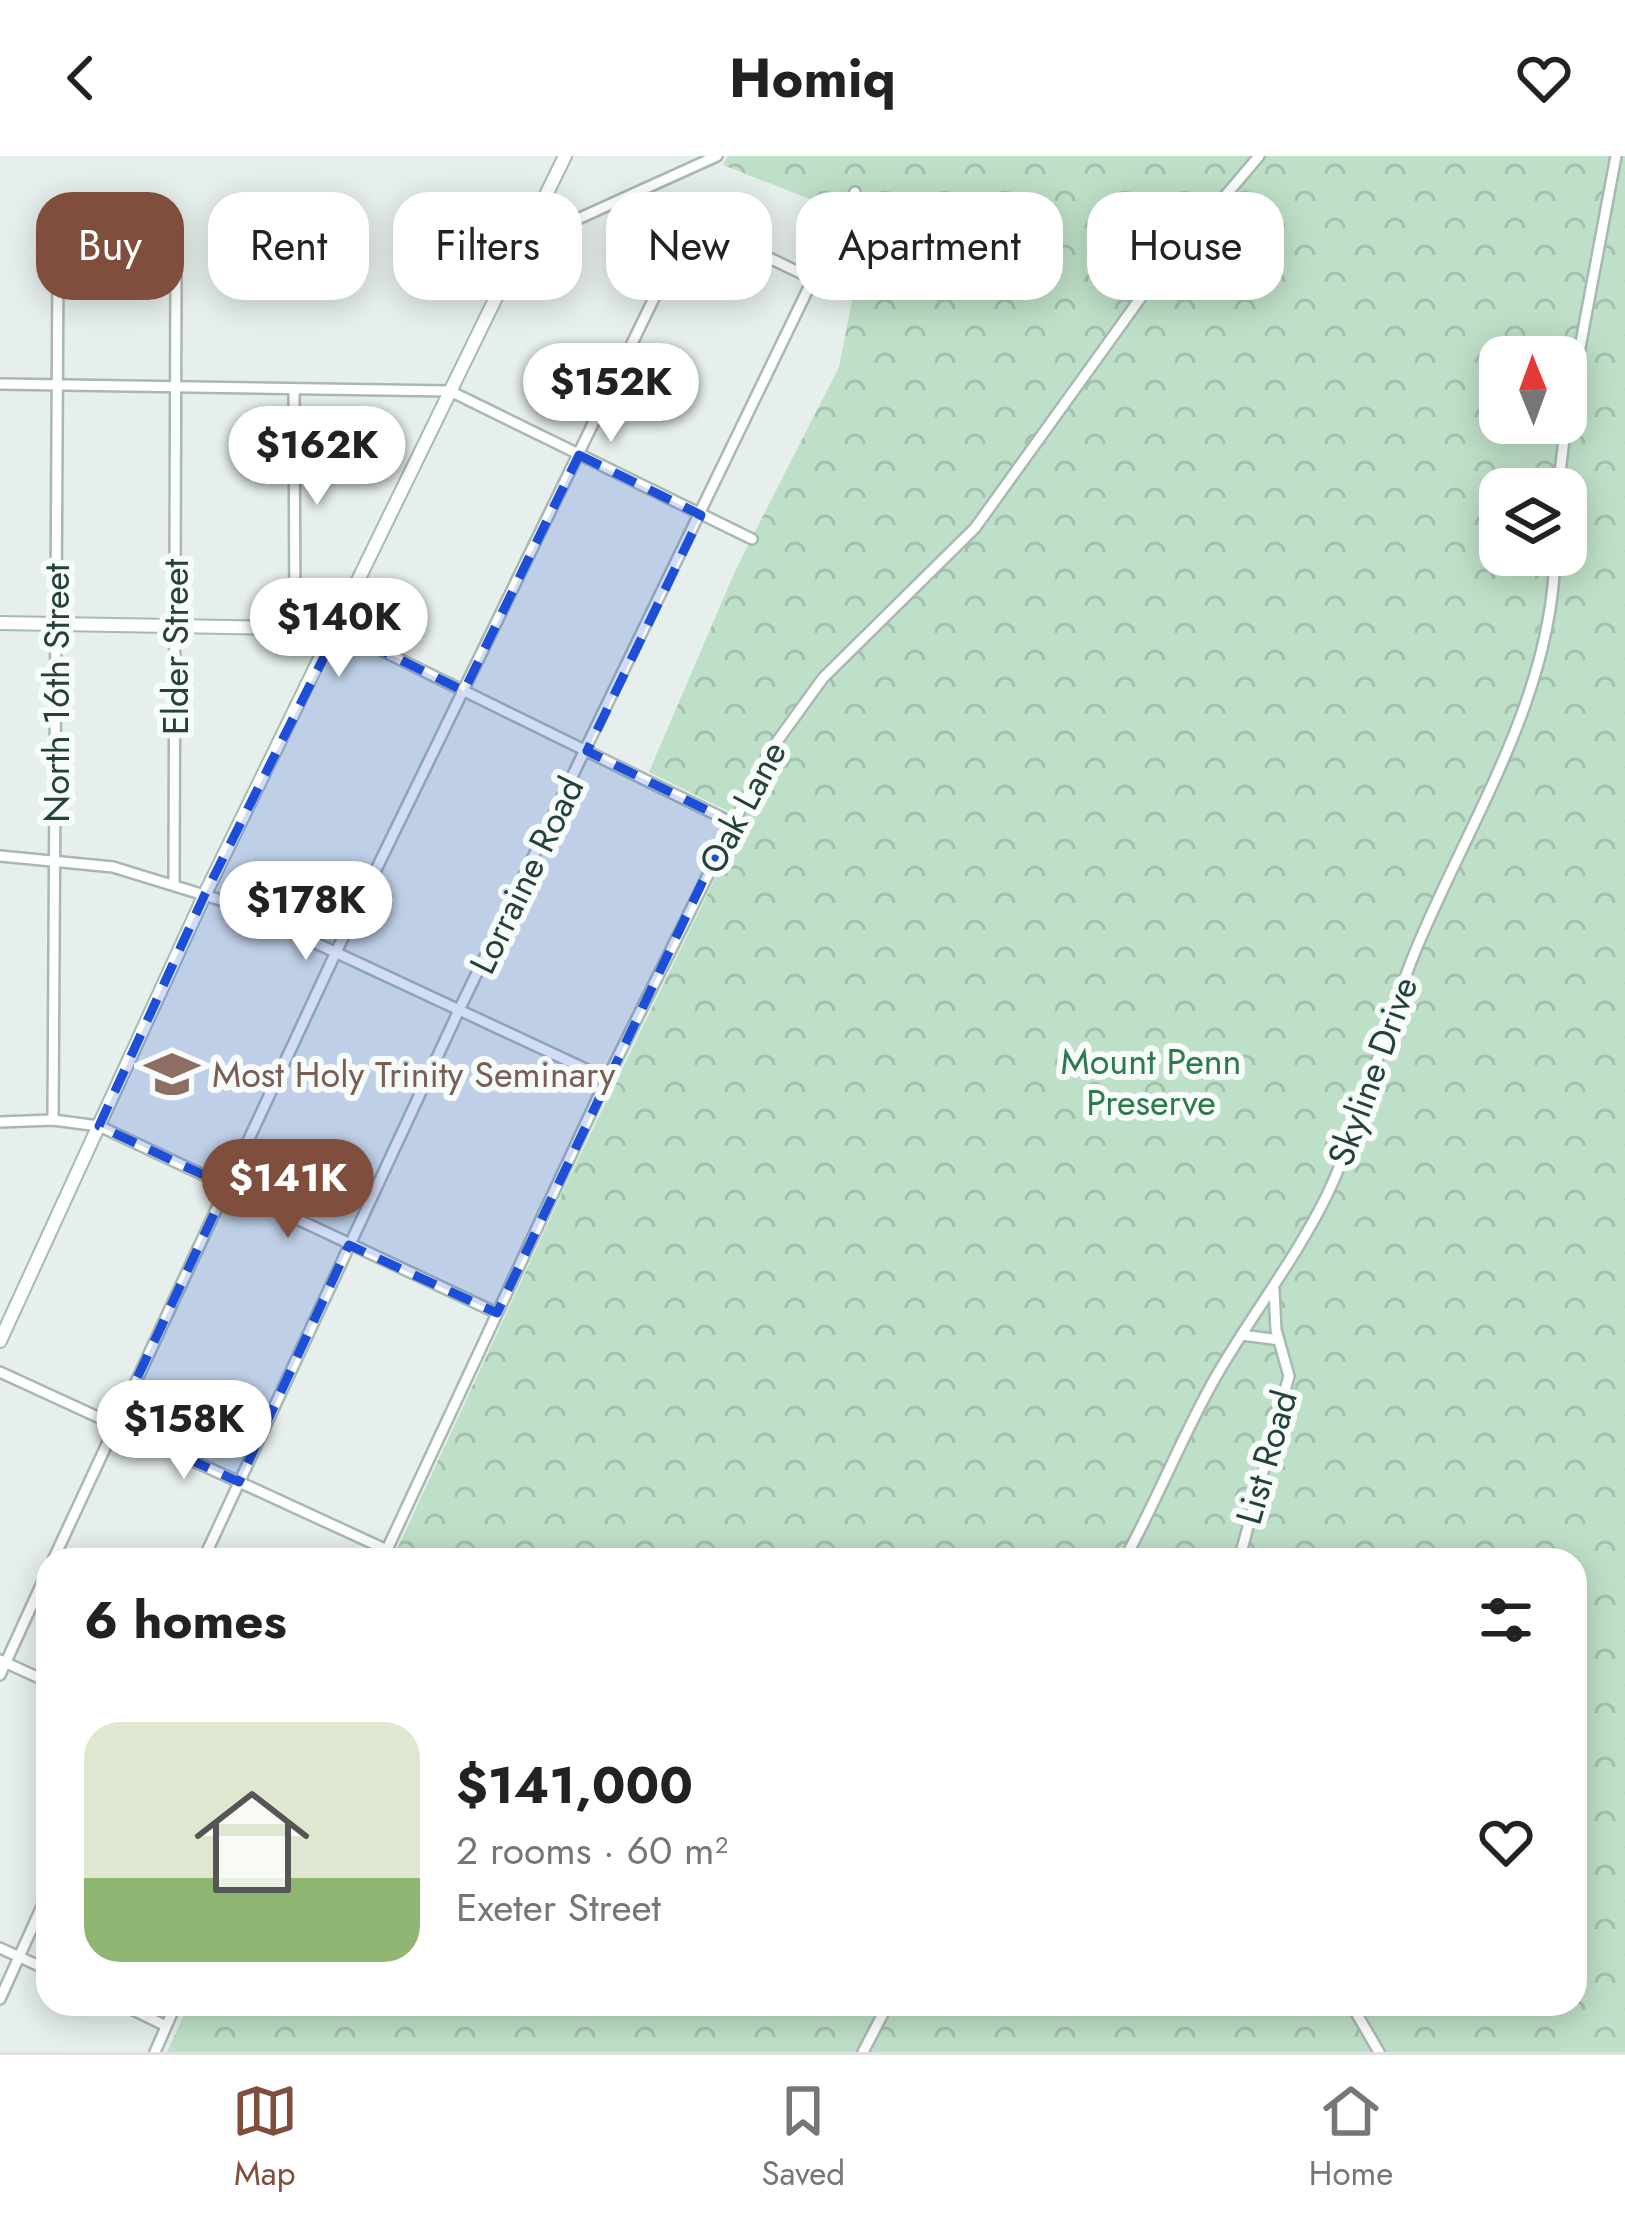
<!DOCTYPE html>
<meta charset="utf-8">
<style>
body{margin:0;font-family:Jost,sans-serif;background:#f2f2f2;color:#222;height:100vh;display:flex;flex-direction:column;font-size:45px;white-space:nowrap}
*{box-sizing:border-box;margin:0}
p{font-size:39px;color:#767676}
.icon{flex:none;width:66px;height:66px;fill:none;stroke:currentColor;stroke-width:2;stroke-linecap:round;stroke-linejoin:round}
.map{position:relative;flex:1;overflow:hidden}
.drawer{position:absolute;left:36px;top:1392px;width:1551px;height:468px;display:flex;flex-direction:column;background:#fff;border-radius:36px;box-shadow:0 6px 30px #0003}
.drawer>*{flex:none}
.hud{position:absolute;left:36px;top:36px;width:1554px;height:108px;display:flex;gap:24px}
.needle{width:78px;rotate:359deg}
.buttons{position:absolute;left:1479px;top:180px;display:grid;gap:24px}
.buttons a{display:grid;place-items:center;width:108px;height:108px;border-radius:24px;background:#fff;box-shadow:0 6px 30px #0003;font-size:60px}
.price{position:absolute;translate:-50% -102px;padding:0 27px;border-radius:42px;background:#fff;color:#222;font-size:39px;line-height:78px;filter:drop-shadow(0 3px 6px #0008)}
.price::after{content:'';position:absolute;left:50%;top:72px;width:36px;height:27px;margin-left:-18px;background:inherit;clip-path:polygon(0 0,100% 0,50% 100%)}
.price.selected{background:#804e3d;color:#fff}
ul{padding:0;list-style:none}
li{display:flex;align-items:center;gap:36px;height:300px;padding:0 48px}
li span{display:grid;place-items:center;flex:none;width:336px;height:240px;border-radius:36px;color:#555}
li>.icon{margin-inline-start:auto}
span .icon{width:144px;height:144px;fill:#fffc;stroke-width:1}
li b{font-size:51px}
h2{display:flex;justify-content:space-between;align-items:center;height:144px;padding:0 48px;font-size:51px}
.tag{padding:0 42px;border-radius:36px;background:#fff;box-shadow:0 6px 30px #0003;font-size:42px;line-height:108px}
.tag.selected{background:#804e3d;color:#fff}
header{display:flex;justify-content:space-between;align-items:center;height:156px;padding:0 48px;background:#fff;font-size:54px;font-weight:700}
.menu{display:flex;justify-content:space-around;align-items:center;height:168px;border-top:3px solid #e0e0e0;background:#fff;font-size:33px;color:#767676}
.menu a{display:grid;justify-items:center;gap:6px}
.menu .selected{color:#804e3d}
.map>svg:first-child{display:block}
.forest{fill:url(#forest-crowns);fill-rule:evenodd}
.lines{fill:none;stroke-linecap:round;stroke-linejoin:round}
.street-casing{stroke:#a8b8b2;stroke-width:14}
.secondary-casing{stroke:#a4bbb3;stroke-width:16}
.street{stroke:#fff;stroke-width:9}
.secondary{stroke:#fff;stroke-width:12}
.marked{fill:#1d4ed8;fill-opacity:0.2;stroke:#1d4ed8;stroke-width:9;stroke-dasharray:24 15;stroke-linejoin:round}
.labels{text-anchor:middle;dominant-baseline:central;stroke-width:12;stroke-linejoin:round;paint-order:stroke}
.street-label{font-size:36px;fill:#24423a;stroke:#f7fbf9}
.park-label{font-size:36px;fill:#2d7a4b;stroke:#f7fbf9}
.education-label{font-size:36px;fill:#785e54;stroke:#f7fbf9;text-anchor:start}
</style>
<header><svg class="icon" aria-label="back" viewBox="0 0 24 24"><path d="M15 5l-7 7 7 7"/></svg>Homiq<svg class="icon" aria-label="heart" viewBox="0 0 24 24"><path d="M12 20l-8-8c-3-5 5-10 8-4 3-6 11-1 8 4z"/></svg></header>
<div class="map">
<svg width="1625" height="1896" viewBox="0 0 1625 1896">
<defs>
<pattern id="forest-crowns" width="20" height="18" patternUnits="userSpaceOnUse" patternTransform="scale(3)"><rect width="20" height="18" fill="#bfe0c8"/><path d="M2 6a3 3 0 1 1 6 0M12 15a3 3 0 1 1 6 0" fill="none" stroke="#a4c1ad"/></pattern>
</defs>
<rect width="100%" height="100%" fill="#e6efeb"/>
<path class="forest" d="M728 0H1625V1896H167L189 1848H1575V1404H392L569 1022 744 663 649 616 736 413 839 211 854 135 823 119 850 59 723 9ZM1500 201H1566V267H1500ZM1500 333H1566V399H1500Z"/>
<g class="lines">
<defs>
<g id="street">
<path d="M639 39 813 123"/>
<path d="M540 55 566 64 580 62 717 0"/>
<path d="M0 228 450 235 752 383"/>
<path d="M294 233 295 472"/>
<path d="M1566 266 1616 0"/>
<path d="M1558 333 1566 267"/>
<path d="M338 473 731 666"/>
<path d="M0 700 113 711 230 747 607 923"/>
<path d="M174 728 176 111"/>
<path d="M53 964 58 111"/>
<path d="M0 966 53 964 99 970 497 1157"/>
<path d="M1242 1179 1279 1184"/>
<path d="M0 1216 387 1394"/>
<path d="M53 1404 336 796 693 62"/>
<path d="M203 1404 460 852 855 36"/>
<path d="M382 1404 600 937 768 598 823 522 975 372 1152 126 1259 0"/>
<path d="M1124 1404C1158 1343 1183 1277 1218 1217 1253 1157 1296 1102 1327 1039 1365 959 1383 872 1417 791 1470 664 1552 541 1555 399"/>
<path d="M1239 1404 1289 1220 1276 1174 1274 1134"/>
<path d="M0 1504 48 1526"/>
<path d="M0 1519 48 1414"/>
<path d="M0 1792 48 1814"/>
<path d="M0 1843 48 1737"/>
<path d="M121 1848 166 1870"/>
<path d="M1351 1848 1379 1896"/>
<path d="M155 1896 176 1848"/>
<path d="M863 1896 888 1848"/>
</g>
<g id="secondary">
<path d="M0 467 338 473"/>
<path d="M0 1185 205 738 565 0"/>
</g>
</defs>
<use href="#street" class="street-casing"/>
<use href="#secondary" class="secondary-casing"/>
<use href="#street" class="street"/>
<use href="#secondary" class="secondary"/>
</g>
<path class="marked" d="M579 299 701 359 587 595 731 666 497 1157 349 1089 239 1326 115 1269 227 1030 99 970 205 738 338 473 464 535Z"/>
<defs>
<symbol id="school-bare" viewBox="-9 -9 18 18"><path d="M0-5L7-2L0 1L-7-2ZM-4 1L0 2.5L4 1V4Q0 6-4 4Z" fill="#8d6e63" stroke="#f7fbf9" stroke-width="2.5" paint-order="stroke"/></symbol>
</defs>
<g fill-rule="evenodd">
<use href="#school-bare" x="134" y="880" width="76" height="76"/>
</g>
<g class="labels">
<g class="street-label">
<text transform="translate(175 491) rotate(-90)">Elder Street</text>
<text transform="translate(56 537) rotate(-90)">North 16th Street</text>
<text transform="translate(742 651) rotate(-62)">Oak Lane</text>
<text transform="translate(526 719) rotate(-64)">Lorraine Road</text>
<text transform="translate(1372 915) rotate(-70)">Skyline Drive</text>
<text transform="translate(1266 1301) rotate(-74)">List Road</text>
</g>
<g class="park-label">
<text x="1151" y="905">Mount Penn<tspan x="1151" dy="41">Preserve</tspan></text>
</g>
<g class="education-label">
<text x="212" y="918">Most Holy Trinity Seminary</text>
</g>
</g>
</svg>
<div class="buttons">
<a><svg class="needle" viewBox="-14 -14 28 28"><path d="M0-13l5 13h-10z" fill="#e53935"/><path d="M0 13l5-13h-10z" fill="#767676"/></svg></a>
<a><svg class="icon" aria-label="layers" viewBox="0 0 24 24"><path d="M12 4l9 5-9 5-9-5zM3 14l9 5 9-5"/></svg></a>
</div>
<b class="price" style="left:611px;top:289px">$152K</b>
<b class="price" style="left:317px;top:352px">$162K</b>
<b class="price" style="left:339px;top:524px">$140K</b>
<b class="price" style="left:306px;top:807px">$178K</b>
<b class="price selected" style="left:288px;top:1085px">$141K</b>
<b class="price" style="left:184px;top:1326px">$158K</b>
<div class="hud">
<a class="tag selected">Buy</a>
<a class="tag">Rent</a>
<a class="tag">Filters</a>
<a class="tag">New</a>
<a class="tag">Apartment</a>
<a class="tag">House</a>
</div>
<section class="drawer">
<h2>6 homes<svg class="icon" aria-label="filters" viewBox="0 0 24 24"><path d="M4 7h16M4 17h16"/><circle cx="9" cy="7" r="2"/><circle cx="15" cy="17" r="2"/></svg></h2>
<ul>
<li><span style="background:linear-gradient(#dfe7d0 65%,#8fb573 0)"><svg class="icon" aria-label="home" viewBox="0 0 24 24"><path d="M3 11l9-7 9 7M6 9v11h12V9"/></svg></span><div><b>$141,000</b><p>2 rooms · 60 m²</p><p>Exeter Street</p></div><svg class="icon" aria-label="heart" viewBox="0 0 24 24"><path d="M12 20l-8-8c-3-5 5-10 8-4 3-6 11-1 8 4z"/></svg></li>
</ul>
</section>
</div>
<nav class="menu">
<a class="selected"><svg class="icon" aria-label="map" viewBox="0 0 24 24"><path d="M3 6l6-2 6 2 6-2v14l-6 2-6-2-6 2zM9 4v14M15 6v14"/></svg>Map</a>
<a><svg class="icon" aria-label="saved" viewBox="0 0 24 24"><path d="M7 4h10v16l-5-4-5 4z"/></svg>Saved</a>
<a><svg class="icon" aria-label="home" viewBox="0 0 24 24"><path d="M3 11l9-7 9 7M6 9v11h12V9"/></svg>Home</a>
</nav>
